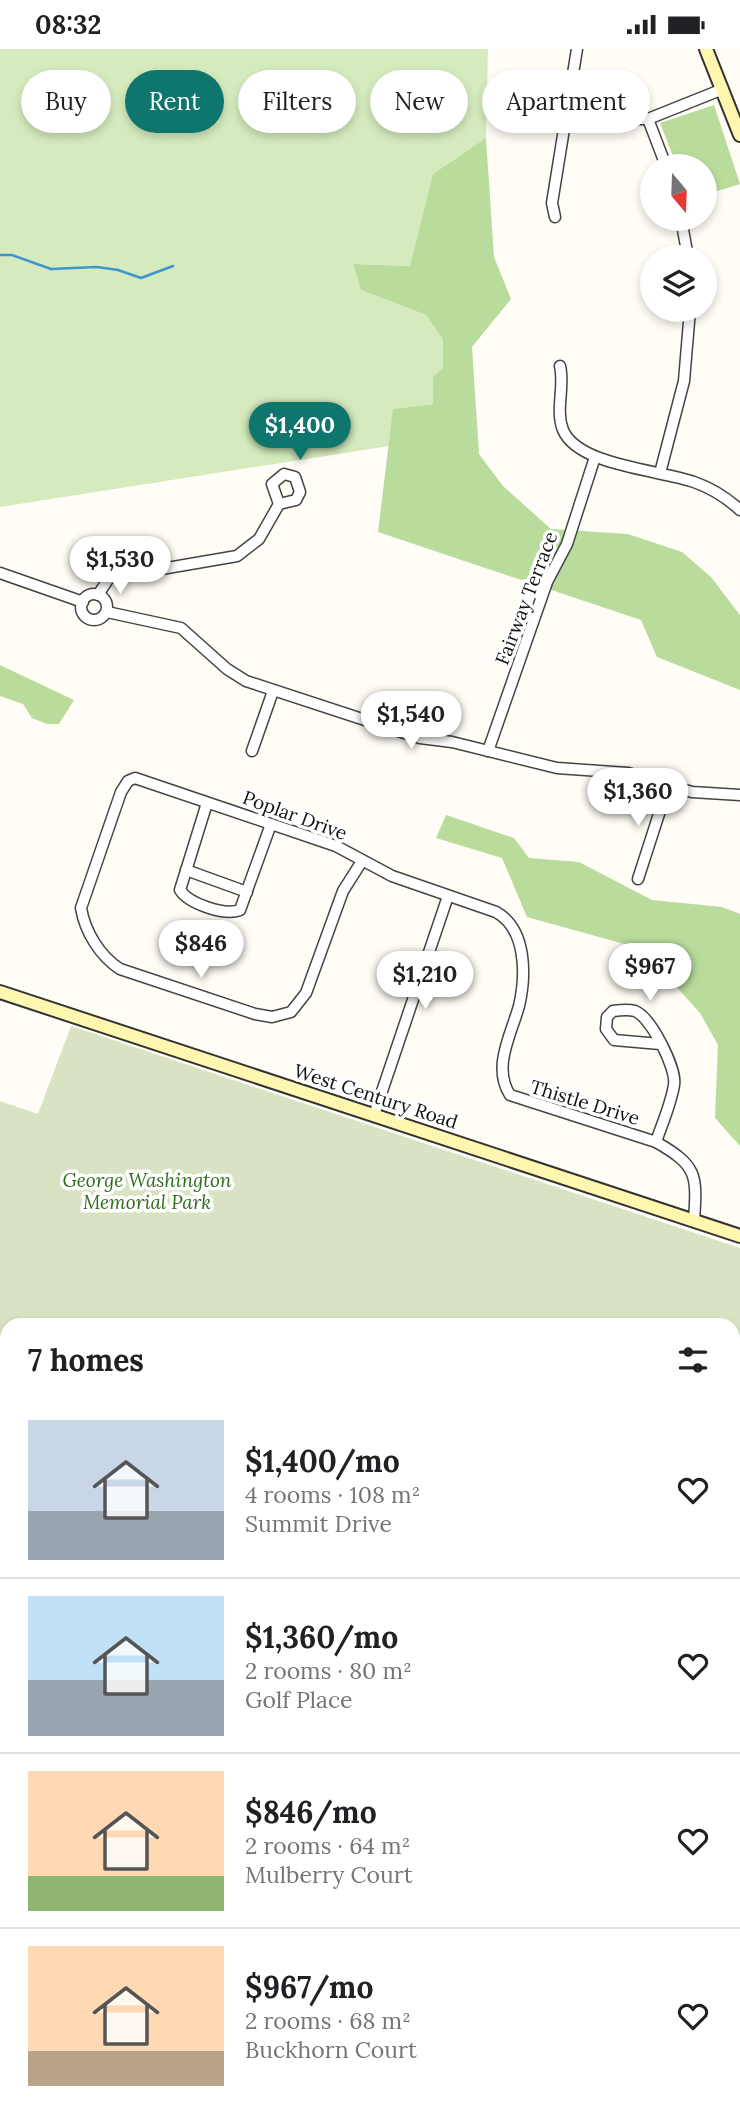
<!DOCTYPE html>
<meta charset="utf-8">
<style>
body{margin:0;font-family:Lora,serif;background:#f6f6f6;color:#202124;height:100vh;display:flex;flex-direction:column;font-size:26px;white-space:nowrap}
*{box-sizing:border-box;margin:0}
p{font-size:23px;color:#757577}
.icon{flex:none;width:38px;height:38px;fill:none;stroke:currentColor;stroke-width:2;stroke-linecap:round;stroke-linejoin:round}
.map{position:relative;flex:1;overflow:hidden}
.panel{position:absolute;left:0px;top:1269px;width:740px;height:800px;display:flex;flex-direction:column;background:#fff;border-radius:21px 21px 0 0;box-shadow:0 4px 10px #0003}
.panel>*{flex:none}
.banner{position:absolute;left:21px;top:21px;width:698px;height:63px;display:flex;gap:14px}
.needle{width:46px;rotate:161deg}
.controls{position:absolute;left:640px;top:105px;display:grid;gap:14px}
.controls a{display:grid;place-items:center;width:77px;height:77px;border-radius:50%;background:#fff;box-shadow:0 4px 10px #0003;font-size:35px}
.price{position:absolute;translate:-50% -60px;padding:0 16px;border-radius:24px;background:#fff;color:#222;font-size:23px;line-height:46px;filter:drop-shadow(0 2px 4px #0008)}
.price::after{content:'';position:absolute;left:50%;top:42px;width:21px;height:16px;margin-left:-10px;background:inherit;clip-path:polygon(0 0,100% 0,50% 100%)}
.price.current{background:#0f766e;color:#fff}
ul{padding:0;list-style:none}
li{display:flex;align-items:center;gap:21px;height:175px;padding:0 28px}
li+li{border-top:2px solid #e0e0e0}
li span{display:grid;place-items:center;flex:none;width:196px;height:140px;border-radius:0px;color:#555}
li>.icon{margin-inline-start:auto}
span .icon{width:84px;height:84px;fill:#fffc;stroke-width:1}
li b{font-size:30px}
h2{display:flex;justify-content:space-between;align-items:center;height:84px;padding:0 28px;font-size:30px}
.tag{padding:0 24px;border-radius:32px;background:#fff;box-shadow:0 4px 10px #0003;font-size:24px;line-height:63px}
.tag.current{background:#0f766e;color:#fff}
.status{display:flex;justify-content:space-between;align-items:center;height:49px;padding:0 35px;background:#fff;direction:ltr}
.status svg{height:19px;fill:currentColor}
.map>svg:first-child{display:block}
.green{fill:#d5ebbd}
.forest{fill:#b9dc9c}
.cemetery{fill:#d9e3c4}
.pitch{fill:#e6f2cf}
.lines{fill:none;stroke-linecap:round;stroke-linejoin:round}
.stream{stroke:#3f96cf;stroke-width:2.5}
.street-casing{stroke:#444;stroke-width:13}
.secondary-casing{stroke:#333;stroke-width:16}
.street{stroke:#fff;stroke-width:10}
.secondary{stroke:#fff6b0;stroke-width:12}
.labels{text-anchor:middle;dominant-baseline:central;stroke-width:7;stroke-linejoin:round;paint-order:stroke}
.street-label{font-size:19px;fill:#111;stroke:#fff}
.park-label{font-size:19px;font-style:italic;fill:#2f6b1f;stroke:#fff}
</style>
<div class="status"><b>08:32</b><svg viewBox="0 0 49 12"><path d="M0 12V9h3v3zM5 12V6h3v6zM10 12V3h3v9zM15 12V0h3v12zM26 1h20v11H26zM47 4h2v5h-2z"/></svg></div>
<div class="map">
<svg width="740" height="2067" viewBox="0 0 740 2067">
<rect width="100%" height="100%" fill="#fffdf5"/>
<g class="green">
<path d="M0 0H488L486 89 433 125 410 217 353 215 361 241 426 266 443 289V319L433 329V355L394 360 389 397 0 458Z"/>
<path d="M0 1386 7 1389V2062H320L318 2067H0Z"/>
<path d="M733 1628 740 1630V2067H701V2062H733Z"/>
</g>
<g class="forest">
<path d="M714 56 740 135 705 146V117H677L660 74Z"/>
<path d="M486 89 494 208 511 250 472 298 479 405 503 437 551 480 628 485 682 503 711 528 740 566V641L657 608 641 571 378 483 393 360 433 355V328L443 319V290L426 266 361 241 353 215 410 217 433 125Z"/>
<path d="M0 616 74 651 59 675H47L32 669 23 655 0 647Z"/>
<path d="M446 766 514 789 529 809 579 813 652 851 722 858 740 865V1097L715 1069 718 996 700 964 642 900 527 868 502 809 436 789Z"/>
<path d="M321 2062H702L703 2067H318Z"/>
</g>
<path class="cemetery" d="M71 977 740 1199V1630L733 1628V1276H7V1389L0 1386V1052L38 1065Z"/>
<path class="pitch" d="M0 1695 7 1696V1816H1Z"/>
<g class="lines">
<path class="stream" d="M0 206H12L51 220 97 218 118 221 141 229 173 217"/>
<defs>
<g id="street">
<path d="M567 63 602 70H648L723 40"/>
<path d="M648 70 666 117"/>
<path d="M555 168 552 154 577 0"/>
<path d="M681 170 688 208"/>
<path d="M560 317C565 338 555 361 563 381 578 417 661 421 694 433 711 439 727 449 740 461"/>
<path d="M660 424 684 332 690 261"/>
<path d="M284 425 295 428 300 443 296 451 279 455 272 435Z"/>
<path d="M0 524 83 553"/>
<circle cx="94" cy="558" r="13"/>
<path d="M98 546 109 529 237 507 259 490 279 455"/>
<path d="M107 563 181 579 227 620 246 632 420 689 452 693 557 719 628 724 692 743 740 746"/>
<path d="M252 702 273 642"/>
<path d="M488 702 547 533 567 495 595 408"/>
<path d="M207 754 180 841C189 855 225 867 240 861L271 775"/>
<path d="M362 812 343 842 306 944 291 963 272 968 255 965 120 920C100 907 85 883 81 859L121 743 128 732 135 729 336 797 392 827 496 863C527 880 526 927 519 957 511 986 492 1018 510 1046L656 1093C698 1117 697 1126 694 1172"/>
<path d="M186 821 247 843"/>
<path d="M638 830 668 737"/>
<path d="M374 1066 448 847"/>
<path d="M656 1093C662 1075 671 1055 674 1036 677 1020 651 968 635 962 628 960 620 961 613 962L607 968 606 980 614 991 660 995"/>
</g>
<g id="secondary">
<path d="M706 0 740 86"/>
<path d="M0 943 740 1187"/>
</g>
</defs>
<use href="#street" class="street-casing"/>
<use href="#secondary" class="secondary-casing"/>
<use href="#street" class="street"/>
<use href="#secondary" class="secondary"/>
</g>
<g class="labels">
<g class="street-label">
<text transform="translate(526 549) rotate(-69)">Fairway Terrace</text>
<text transform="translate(295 766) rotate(20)">Poplar Drive</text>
<text transform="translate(376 1047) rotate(18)">West Century Road</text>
<text transform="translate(585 1053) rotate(17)">Thistle Drive</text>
</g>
<g class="park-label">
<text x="147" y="1131">George Washington<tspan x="147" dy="22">Memorial Park</tspan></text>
</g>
</g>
</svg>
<div class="controls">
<a><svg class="needle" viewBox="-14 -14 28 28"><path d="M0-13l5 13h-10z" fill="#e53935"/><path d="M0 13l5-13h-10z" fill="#757577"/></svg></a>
<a><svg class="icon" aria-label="layers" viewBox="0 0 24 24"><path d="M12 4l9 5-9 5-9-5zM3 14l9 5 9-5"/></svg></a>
</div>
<b class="price current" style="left:300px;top:413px">$1,400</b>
<b class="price" style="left:120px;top:547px">$1,530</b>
<b class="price" style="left:411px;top:702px">$1,540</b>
<b class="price" style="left:638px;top:779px">$1,360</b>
<b class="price" style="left:201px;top:931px">$846</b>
<b class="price" style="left:650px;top:954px">$967</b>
<b class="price" style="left:425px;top:962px">$1,210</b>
<div class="banner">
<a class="tag">Buy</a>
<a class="tag current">Rent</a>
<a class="tag">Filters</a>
<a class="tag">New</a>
<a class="tag">Apartment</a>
</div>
<section class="panel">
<h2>7 homes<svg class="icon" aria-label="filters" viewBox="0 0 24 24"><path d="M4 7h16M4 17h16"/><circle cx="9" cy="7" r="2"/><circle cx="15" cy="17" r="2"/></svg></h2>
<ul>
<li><span style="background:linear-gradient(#c9d6e8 65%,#9aa5b1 0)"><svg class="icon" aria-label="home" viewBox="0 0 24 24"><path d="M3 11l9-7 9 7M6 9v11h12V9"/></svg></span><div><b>$1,400/mo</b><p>4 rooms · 108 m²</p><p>Summit Drive</p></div><svg class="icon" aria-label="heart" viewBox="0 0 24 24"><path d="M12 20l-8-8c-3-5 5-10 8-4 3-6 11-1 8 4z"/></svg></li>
<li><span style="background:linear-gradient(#bfe0f5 60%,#9aa5b1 0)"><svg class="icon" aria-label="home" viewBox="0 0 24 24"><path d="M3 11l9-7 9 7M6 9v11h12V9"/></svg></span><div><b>$1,360/mo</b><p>2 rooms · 80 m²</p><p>Golf Place</p></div><svg class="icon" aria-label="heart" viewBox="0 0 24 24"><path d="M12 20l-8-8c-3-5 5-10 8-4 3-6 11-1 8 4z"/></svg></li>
<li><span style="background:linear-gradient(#ffd9b3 75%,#8fb573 0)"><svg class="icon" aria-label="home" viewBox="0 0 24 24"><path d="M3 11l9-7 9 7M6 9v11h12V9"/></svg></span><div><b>$846/mo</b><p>2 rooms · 64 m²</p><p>Mulberry Court</p></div><svg class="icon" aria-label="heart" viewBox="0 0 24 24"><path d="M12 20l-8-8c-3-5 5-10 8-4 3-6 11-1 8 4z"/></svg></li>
<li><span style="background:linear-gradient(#ffd9b3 75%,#b9a48a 0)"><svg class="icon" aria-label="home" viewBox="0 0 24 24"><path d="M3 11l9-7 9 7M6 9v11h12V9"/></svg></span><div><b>$967/mo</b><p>2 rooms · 68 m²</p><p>Buckhorn Court</p></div><svg class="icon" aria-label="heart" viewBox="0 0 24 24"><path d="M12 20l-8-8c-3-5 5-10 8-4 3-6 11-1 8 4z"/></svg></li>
</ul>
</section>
</div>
